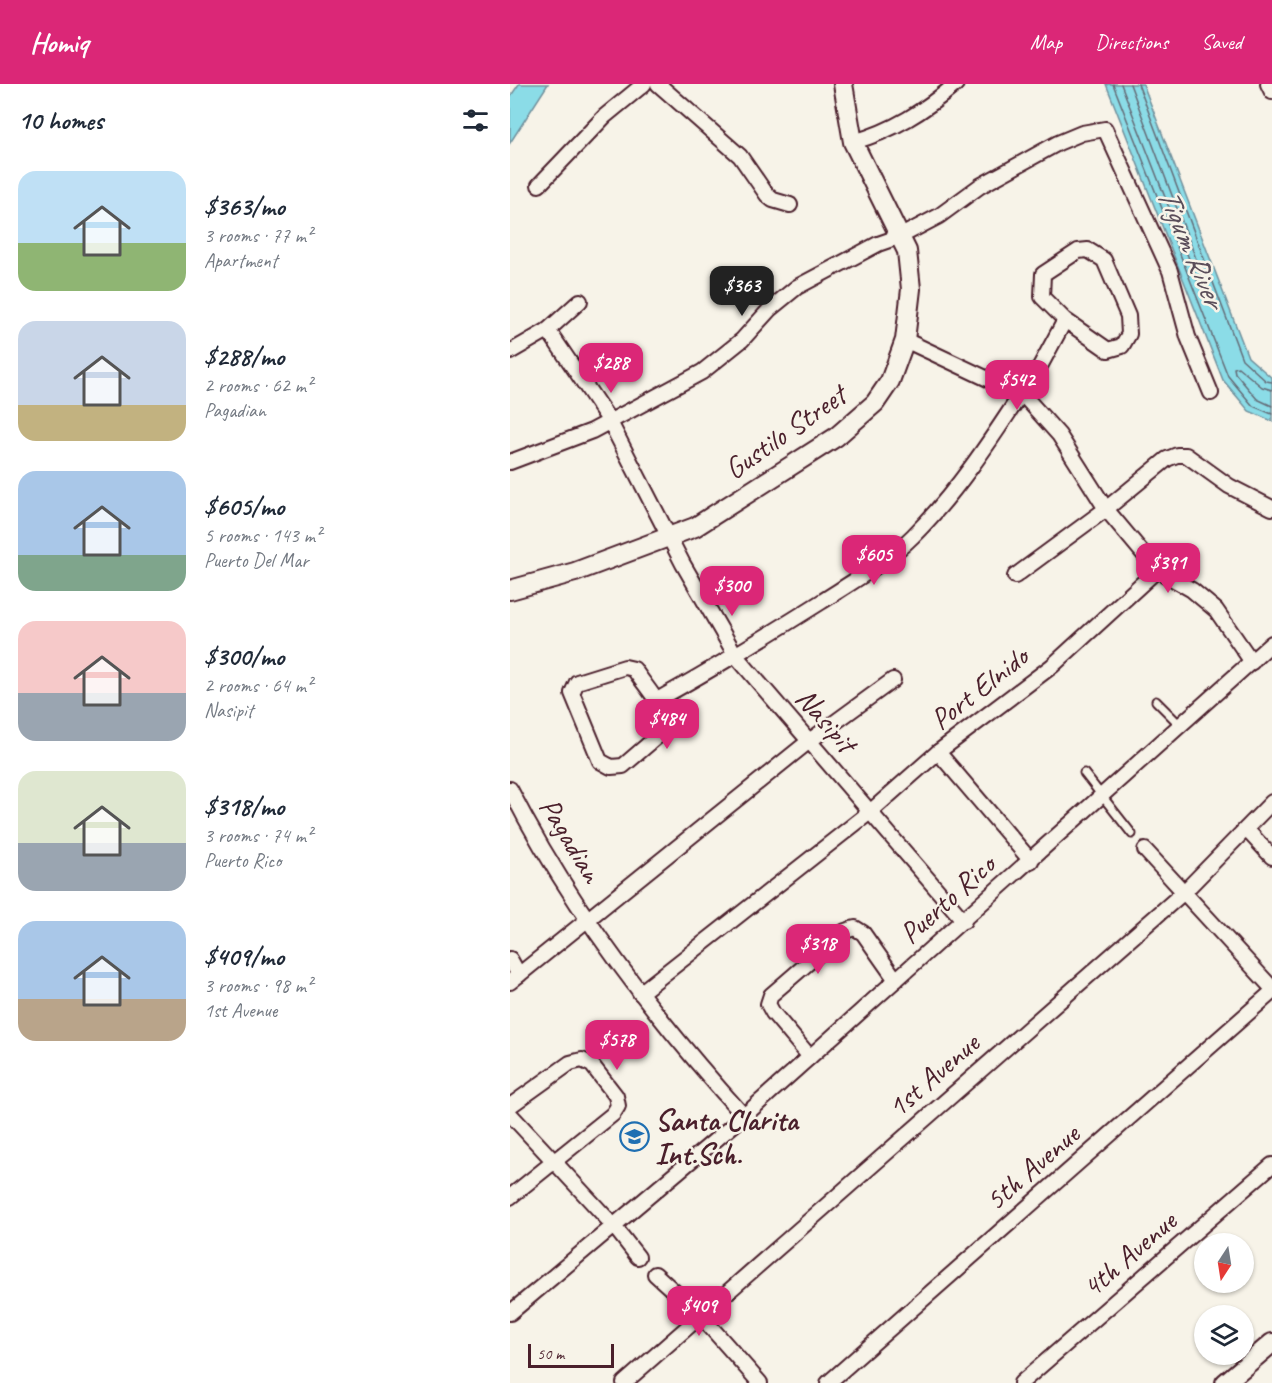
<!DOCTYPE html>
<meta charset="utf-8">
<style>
body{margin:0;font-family:Caveat,sans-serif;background:#f2f2f3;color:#1f2937;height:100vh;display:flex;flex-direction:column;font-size:22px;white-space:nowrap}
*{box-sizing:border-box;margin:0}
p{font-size:20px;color:#747a83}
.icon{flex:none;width:33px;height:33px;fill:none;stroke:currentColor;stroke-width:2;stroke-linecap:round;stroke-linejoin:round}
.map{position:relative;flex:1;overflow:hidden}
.panel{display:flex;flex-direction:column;background:#fff;width:510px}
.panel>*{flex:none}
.needle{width:39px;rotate:192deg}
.fabs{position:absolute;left:684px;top:1149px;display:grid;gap:12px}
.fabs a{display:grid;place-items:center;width:60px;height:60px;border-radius:50%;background:#fff;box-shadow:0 2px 4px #0004;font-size:30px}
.scale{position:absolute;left:18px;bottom:15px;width:86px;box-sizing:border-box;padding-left:6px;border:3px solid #4a1f2b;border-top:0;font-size:16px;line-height:21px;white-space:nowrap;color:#4a1f2b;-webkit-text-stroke:4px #f7f3e8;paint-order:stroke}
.price{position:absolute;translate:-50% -51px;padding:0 14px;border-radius:12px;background:#db2777;color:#fff;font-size:20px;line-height:39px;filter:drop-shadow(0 2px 3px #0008)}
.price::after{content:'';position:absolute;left:50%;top:36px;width:18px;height:14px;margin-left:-9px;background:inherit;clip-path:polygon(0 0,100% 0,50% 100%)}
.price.on{background:#222;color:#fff}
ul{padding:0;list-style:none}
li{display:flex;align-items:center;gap:18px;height:150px;padding:0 18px}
li span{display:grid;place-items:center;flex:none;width:168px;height:120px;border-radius:18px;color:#555}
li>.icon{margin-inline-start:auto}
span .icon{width:72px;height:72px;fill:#fffc;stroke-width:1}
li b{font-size:26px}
h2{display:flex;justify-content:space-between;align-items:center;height:72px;padding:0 18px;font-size:26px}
header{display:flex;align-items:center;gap:36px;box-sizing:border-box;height:84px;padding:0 30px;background:#db2777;color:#fff}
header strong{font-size:28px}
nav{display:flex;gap:33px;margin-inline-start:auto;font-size:21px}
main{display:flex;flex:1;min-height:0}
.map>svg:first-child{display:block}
.water{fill:#8bdce7;stroke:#71909c;stroke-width:1.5}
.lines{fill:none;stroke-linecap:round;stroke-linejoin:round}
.shore{stroke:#646b76;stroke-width:1.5}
.lane-casing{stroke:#4a1f2b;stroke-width:11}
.street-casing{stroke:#4a1f2b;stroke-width:18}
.secondary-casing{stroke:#4a1f2b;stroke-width:22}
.lane{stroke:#f7f3e8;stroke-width:7}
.street{stroke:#f7f3e8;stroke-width:14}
.secondary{stroke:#f7f3e8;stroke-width:18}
.labels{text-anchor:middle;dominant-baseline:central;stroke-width:5;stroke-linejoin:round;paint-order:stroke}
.street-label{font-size:30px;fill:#4a1f2b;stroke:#f7f3e8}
.poi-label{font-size:30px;font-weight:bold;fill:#4a1f2b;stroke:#f7f3e8;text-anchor:start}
.water-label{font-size:32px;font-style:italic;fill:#5a4e5a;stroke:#f7f3e8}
</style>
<header>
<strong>Homiq</strong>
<nav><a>Map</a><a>Directions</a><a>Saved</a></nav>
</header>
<main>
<section class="panel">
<h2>10 homes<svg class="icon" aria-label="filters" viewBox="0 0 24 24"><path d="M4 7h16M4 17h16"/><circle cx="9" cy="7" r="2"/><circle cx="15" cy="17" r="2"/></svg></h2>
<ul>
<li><span style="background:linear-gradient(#bfe0f5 60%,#8fb573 0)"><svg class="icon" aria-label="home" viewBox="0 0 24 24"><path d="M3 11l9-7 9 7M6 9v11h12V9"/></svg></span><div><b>$363/mo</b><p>3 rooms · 77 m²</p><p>Apartment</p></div></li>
<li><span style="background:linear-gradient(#c9d6e8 70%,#c2b280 0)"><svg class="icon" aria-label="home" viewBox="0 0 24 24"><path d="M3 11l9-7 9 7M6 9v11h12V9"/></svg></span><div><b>$288/mo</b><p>2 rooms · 62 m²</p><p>Pagadian</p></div></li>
<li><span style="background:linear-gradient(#a9c7e8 70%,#7fa58c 0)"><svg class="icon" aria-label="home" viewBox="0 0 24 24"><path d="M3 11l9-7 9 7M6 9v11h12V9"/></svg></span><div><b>$605/mo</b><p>5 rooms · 143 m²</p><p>Puerto Del Mar</p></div></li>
<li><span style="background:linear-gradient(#f6c9c9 60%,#9aa5b1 0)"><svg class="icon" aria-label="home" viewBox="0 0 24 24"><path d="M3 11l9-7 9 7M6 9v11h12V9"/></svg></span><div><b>$300/mo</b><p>2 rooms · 64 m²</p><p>Nasipit</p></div></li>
<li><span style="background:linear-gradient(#dfe7d0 60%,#9aa5b1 0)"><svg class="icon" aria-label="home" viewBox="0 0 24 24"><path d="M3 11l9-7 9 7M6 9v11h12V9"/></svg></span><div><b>$318/mo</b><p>3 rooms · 74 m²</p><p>Puerto Rico</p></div></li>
<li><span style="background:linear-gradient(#a9c7e8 65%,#b9a48a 0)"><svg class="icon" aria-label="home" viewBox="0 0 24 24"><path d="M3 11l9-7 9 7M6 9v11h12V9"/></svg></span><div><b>$409/mo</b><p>3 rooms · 98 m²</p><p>1st Avenue</p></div></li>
</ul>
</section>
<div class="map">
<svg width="762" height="1299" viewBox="0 0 762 1299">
<rect width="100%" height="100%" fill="#f7f3e8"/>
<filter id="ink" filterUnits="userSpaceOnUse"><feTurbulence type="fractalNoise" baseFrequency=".0167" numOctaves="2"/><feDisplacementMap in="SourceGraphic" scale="12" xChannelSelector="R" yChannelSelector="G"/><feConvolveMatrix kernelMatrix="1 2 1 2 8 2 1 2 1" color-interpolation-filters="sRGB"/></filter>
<g filter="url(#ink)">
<g class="water">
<path d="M9 0H38L0 59V13Z"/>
<path d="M596 0H633L738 273 762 294V337L739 327 713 296Z"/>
</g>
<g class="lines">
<g class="shore">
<path d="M603 0 718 292 743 322 762 330"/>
<path d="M611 0 688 198 692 199 694 196 620 0"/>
<path d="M628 0 732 275 756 297 762 298"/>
<path d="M762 306 752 303 728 283 724 284 725 289 747 315 762 322"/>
</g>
<defs>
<g id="lane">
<path d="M646 617 669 640"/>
<path d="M574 689 622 750"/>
</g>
<g id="street">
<path d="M148 0 230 72 257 111 263 116 280 121"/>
<path d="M758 0 762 8"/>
<path d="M343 58C383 47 414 27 446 0"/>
<path d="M29 101 95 32 134 0"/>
<path d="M38 246 70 217"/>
<path d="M395 256 514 312 549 351 596 425 647 486 682 506 706 526 742 578"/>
<path d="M0 268 38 246 99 336 173 480 226 572 454 837"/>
<path d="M514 312 555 236 532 213 533 190 568 167 578 166 594 176 618 232 619 250 612 262 598 266 555 236"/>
<path d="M0 378 82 347 192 288 232 256 260 225 287 203 368 160 391 152 429 132 470 102 548 59 572 49 595 45 660 187 678 253 701 309"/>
<path d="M505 492 596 425 657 375 667 371H676L719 402 762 424"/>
<path d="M115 583 124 585C135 603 156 622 156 645L113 682 101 683 90 677 62 609 67 598Z"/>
<path d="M147 616C203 585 257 552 311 518 342 498 377 478 403 452 445 410 479 359 511 310"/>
<path d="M0 705C61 825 144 933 234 1032"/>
<path d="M736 745 762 773"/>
<path d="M635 766 762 904"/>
<path d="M521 777 428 668 542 582 647 486"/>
<path d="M0 875 9 891"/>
<path d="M0 898 298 658 383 596"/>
<path d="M130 909 360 728 428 668"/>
<path d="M300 973 263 929 258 920 261 911 335 847 345 844 353 849 386 896"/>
<path d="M0 1022 60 979 72 976 82 981 106 1012 108 1022 103 1030 0 1113"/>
<path d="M0 1030 103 1141 128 1173"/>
<path d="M145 1190 190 1231 250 1299"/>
<path d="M0 1229 234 1032 762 559"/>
<path d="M114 1299 675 807 762 718"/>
<path d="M318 1299 762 908"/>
<path d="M511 1299 762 1081"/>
</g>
<g id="secondary">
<path d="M0 506 65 488 185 443 326 353 365 319 380 297 395 256 401 205 397 167 343 58 333 0"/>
<path d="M715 1299 762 1259"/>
</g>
</defs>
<use href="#lane" class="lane-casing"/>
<use href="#street" class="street-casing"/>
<use href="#secondary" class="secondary-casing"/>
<use href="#lane" class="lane"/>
<use href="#street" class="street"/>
<use href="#secondary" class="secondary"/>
</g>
</g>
<defs>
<symbol id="school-ring" viewBox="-11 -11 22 22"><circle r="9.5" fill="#f7f3e8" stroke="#1f6fb2" stroke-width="1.5"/><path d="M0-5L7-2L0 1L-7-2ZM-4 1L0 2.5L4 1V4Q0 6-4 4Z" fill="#1f6fb2"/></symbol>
</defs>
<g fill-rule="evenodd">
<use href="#school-ring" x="108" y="1036" width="33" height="33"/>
</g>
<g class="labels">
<g class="street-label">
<text transform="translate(275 348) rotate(-35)">Gustilo Street</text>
<text transform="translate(469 604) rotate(-38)">Port Elnido</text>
<text transform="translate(316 636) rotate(49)">Nasipit</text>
<text transform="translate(61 756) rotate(59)">Pagadian</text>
<text transform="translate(437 815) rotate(-42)">Puerto Rico</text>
<text transform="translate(423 991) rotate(-41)">1st Avenue</text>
<text transform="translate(522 1083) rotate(-41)">5th Avenue</text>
<text transform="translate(619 1170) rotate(-41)">4th Avenue</text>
</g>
<g class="poi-label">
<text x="145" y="1036">Santa Clarita<tspan x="145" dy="34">Int.Sch.</tspan></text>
</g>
<g class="water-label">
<text transform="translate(681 163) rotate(67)">Tigum River</text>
</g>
</g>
</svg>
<div class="fabs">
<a><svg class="needle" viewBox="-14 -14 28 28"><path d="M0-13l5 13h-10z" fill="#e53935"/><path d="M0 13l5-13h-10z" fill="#747a83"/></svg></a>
<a><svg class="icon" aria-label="layers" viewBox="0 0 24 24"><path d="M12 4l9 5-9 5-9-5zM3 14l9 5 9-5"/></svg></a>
</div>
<div class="scale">50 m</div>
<b class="price on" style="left:232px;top:233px">$363</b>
<b class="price" style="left:101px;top:310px">$288</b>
<b class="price" style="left:507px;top:327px">$542</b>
<b class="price" style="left:364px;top:502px">$605</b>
<b class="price" style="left:658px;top:510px">$391</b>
<b class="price" style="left:222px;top:533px">$300</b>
<b class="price" style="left:157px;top:666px">$484</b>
<b class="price" style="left:308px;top:891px">$318</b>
<b class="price" style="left:107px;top:987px">$578</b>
<b class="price" style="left:189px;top:1253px">$409</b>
</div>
</main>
